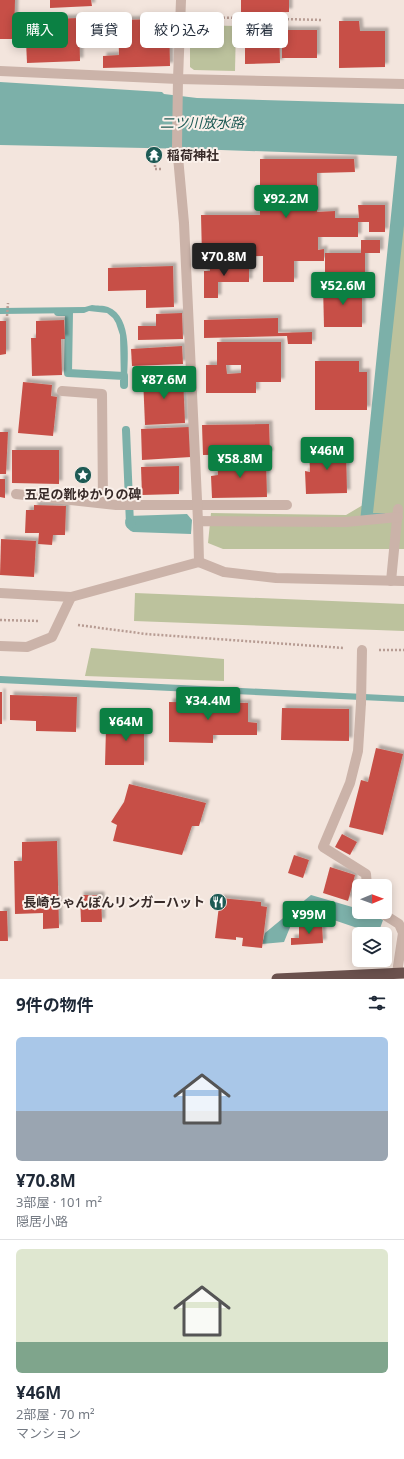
<!DOCTYPE html>
<html lang="ja">
<meta charset="utf-8">
<style>
body{margin:0;font-family:"Noto Sans","Noto Sans JP",sans-serif;background:#f6f6f7;color:#1f2937;height:100vh;display:flex;flex-direction:column;font-size:15px;white-space:nowrap}
*{box-sizing:border-box;margin:0}
p{font-size:13px;color:#747a83}
.icon{flex:none;width:22px;height:22px;fill:none;stroke:currentColor;stroke-width:2;stroke-linecap:round;stroke-linejoin:round}
.map{position:relative;height:979px;overflow:hidden}
.sheet{display:flex;flex-direction:column;background:#fff;flex:1}
.sheet>*{flex:none}
.hud{position:absolute;left:12px;top:12px;width:380px;height:36px;display:flex;gap:8px}
.needle{width:26px;rotate:89deg}
.fabs{position:absolute;left:352px;top:879px;display:grid;gap:8px}
.fabs a{display:grid;place-items:center;width:40px;height:40px;border-radius:6px;background:#fff;box-shadow:0 2px 10px #0003;font-size:20px}
.price{position:absolute;translate:-50% -34px;padding:0 9px;border-radius:4px;background:#0b8043;color:#fff;font-size:13px;line-height:26px;filter:drop-shadow(0 1px 2px #0008)}
.price::after{content:'';position:absolute;left:50%;top:24px;width:12px;height:9px;margin-left:-6px;background:inherit;clip-path:polygon(0 0,100% 0,50% 100%)}
.price.selected{background:#222;color:#fff}
ul{padding:0;list-style:none}
li{display:grid;align-content:center;gap:8px;height:212px;padding:0 16px}
li+li{border-top:1px solid #e0e1e3}
li span{display:grid;place-items:center;height:124px;border-radius:6px;color:#555}
li>.icon{margin-inline-start:auto}
span .icon{width:72px;height:72px;fill:#fffc;stroke-width:1}
li b{font-size:17px}
h2{display:flex;justify-content:space-between;align-items:center;height:48px;padding:0 16px;font-size:17px}
.chip{padding:0 14px;border-radius:6px;background:#fff;box-shadow:0 2px 10px #0003;font-size:14px;line-height:36px}
.chip.selected{background:#0b8043;color:#fff}
.map>svg:first-child{display:block}
.green{fill:#bcc29d}
.water{fill:#7cb0a9}
.lines{fill:none;stroke-linecap:round;stroke-linejoin:round}
.stream{stroke:#7cb0a9;stroke-width:8}
.building{fill:#c75047;fill-rule:evenodd;filter:url(#shadow)}
.path{stroke:#b79c93;stroke-width:2.5;stroke-dasharray:2 2;stroke-linecap:butt}
.service{stroke:#cbb3a9;stroke-width:10}
.minor{stroke:#cbb3a9;stroke-width:10}
.trunk{stroke:#6a514d;stroke-width:11}
.labels{text-anchor:middle;dominant-baseline:central;stroke-width:4;stroke-linejoin:round;paint-order:stroke}
.poi-label{font-size:13px;font-weight:bold;fill:#382b29;stroke:#faf0ea;text-anchor:start}
.water-label{font-size:14px;font-style:italic;fill:#1e5a54;stroke:#faf0ea}
</style>
<div class="map">
<svg width="404" height="979" viewBox="0 0 404 979">
<defs>
<filter id="shadow"><feDropShadow dx="3.5" dy="-3.5" stdDeviation="1" flood-color="#0004"/></filter>
</defs>
<rect width="100%" height="100%" fill="#f3e5dd"/>
<g class="green">
<path d="M190 25 236 26 235 71 194 70 190 67Z"/>
<path d="M404 199V549H223L208 543 211 513 346 515 368 502Z"/>
<path d="M135 593 404 604V631L134 621Z"/>
<path d="M91 648 224 659V681L85 676Z"/>
</g>
<g class="water">
<path d="M0 82 162 92 164 94 197 98 404 104V225L373 513H385L384 523 360 522 397 156 193 149 0 145Z"/>
<path d="M92 305C97 306 103 305 108 307 134 317 127 362 127 385L121 384 120 335 116 323 113 318 107 313 89 311 84 313 0 314V308L85 307Z"/>
<path d="M187 514 192 520 191 534 133 532C126 529 122 522 128 516Z"/>
<path d="M0 676 404 696V702L0 683Z"/>
<path d="M311 895 359 909V912H367L383 920 378 934H370L369 932 322 916 305 917 293 920 284 942 262 944 265 933Z"/>
</g>
<g class="lines">
<g class="stream">
<path d="M58 312H69L68 373 124 376V385"/>
<path d="M126 430 130 524H132"/>
</g>
</g>
<g class="building">
<path d="M0 0H15L14 39H0Z"/>
<path d="M50 0H91L92 6 50 8Z"/>
<path d="M241 0H289V12L241 13Z"/>
<path d="M79 18 80 61 27 63 25 20Z"/>
<path d="M169 19 170 66 103 68V56L119 55 118 20Z"/>
<path d="M339 21H359L360 31H385V67L339 68Z"/>
<path d="M279 26 280 63 245 64V27Z"/>
<rect x="282" y="30" width="35" height="28"/>
<path d="M260 159H354L355 172 317 173V212L335 211V218H359L358 205H385V232H369V222H358V237H318V250L324 249V261H294V282H263V256L202 257 201 215H260Z"/>
<path d="M361 240H380V253H365V279H325V253H361Z"/>
<path d="M210 263H249V282H218V298H204V271H210Z"/>
<path d="M173 266 174 307 146 308V290L108 291V268Z"/>
<path d="M323 285H362V327H324Z"/>
<path d="M182 313 183 339 138 340V326H156V314Z"/>
<path d="M278 318V333L312 332V344H288L287 336 204 338V320Z"/>
<path d="M64 320 65 339H61L62 375 32 376 31 338H36V321Z"/>
<path d="M0 321H6V354L0 355Z"/>
<path d="M217 342H281V382H256V393H206V365H217ZM226 365H241V373L227 374Z"/>
<path d="M182 346 183 364 132 366 131 349Z"/>
<path d="M315 361H359V372H367V410H315Z"/>
<path d="M183 376 185 423 145 425 143 377Z"/>
<path d="M23 382 52 385 51 396 57 397 53 436 18 433Z"/>
<path d="M269 424 270 454 203 455 202 425Z"/>
<path d="M189 427 191 457 142 460 141 429Z"/>
<path d="M0 432H8L6 474H0Z"/>
<path d="M309 448H346L347 493 306 494 305 471 310 472Z"/>
<path d="M12 450H59V484L12 483Z"/>
<path d="M266 459 267 497 212 498 211 476 218 475 217 460Z"/>
<path d="M179 466V494L142 495 141 467Z"/>
<path d="M0 479H5V498L0 497Z"/>
<path d="M34 505 66 506 65 535H53L52 545 38 544 39 533H25L26 510H34Z"/>
<path d="M1 539 36 541 34 577 0 575Z"/>
<rect x="0" y="692" width="2" height="32"/>
<path d="M10 695 77 697 76 732 36 731V721L10 720Z"/>
<path d="M169 702 248 703V722L257 723V735H213V743L169 742Z"/>
<path d="M282 708 349 709V741L281 740Z"/>
<path d="M117 716H144V765H105L106 728H117Z"/>
<path d="M376 748 403 754 383 835 349 827 361 780 368 782Z"/>
<path d="M129 784 206 803 199 826H192L182 855 113 841 117 825 111 822 124 802Z"/>
<path d="M342 834 357 842 350 855 335 847Z"/>
<path d="M57 841 59 928 43 929V913L15 914 14 861H22V842Z"/>
<path d="M294 855 309 860 303 878 288 873Z"/>
<path d="M330 867 355 875 348 901 323 893Z"/>
<path d="M80 895H101L102 922H81Z"/>
<path d="M220 898 261 902V906L267 907 262 948 242 946 243 938 236 937V940L215 938Z"/>
<path d="M0 911H7L8 941H0Z"/>
<path d="M322 924 323 943 291 945V938H299V926Z"/>
</g>
<g class="lines">
<g class="path">
<path d="M199 17 323 20"/>
<path d="M155 161V169H162"/>
<path d="M7 316 8 303"/>
<path d="M0 620 39 621"/>
<path d="M78 625 146 634 344 648"/>
<path d="M379 650H404"/>
</g>
<g class="service">
<path d="M62 391 102 394 103 503"/>
<path d="M16 494 116 505H287"/>
<path d="M199 562 224 572 276 578 404 581"/>
<path d="M391 581 398 509"/>
<path d="M0 593 71 597 199 562 198 521 346 522 398 517"/>
<path d="M0 646 27 647 52 637 71 597"/>
<path d="M361 703 362 650"/>
</g>
<g class="minor">
<path d="M181 0 178 79 177 146 184 223 198 521"/>
<path d="M0 71 178 79 404 84"/>
<path d="M361 703 358 751 350 783 323 847 366 874 367 886"/>
<path d="M380 912 399 924 403 933 397 973"/>
</g>
<path class="trunk" d="M277 979 404 973"/>
</g>
<defs>
<symbol id="temple-disc" viewBox="-11 -11 22 22"><circle r="9.5" fill="#1e5a54" stroke="#faf0ea"/><path d="M0-6L5-2H3V0L6.5 2.5H4V6H1.5V3h-3V6H-4V2.5H-6.5L-3 0V-2H-5Z" fill="#fff"/></symbol>
<symbol id="sight-disc" viewBox="-11 -11 22 22"><circle r="9.5" fill="#1e5a54" stroke="#faf0ea"/><path d="M0-6L1.8-2.2L6-1.7L2.9 1.2L3.7 5.4L0 3.3L-3.7 5.4L-2.9 1.2L-6-1.7L-1.8-2.2Z" fill="#fff"/></symbol>
<symbol id="restaurant-disc" viewBox="-11 -11 22 22"><circle r="9.5" fill="#1e5a54" stroke="#faf0ea"/><path d="M-5-6h1v4h1v-4h1v4h1v-4h1v5L-1.5 .5V6h-2V.5L-5-1ZM5-6V6H3V1.5H1.5Q1.5-4 5-6Z" fill="#fff"/></symbol>
</defs>
<g fill-rule="evenodd">
<use href="#temple-disc" x="144" y="145" width="20" height="20"/>
<use href="#sight-disc" x="73" y="465" width="20" height="20"/>
<use href="#restaurant-disc" x="208" y="892" width="20" height="20"/>
</g>
<g class="labels">
<g class="poi-label">
<text x="167" y="155">稲荷神社</text>
<text x="83" y="494" text-anchor="middle">五足の靴ゆかりの碑</text>
<text x="205" y="902" text-anchor="end">長崎ちゃんぽんリンガーハット</text>
</g>
<g class="water-label">
<text x="202" y="122">二ツ川放水路</text>
</g>
</g>
</svg>
<div class="fabs">
<a><svg class="needle" viewBox="-14 -14 28 28"><path d="M0-13l5 13h-10z" fill="#e53935"/><path d="M0 13l5-13h-10z" fill="#747a83"/></svg></a>
<a><svg class="icon" aria-label="layers" viewBox="0 0 24 24"><path d="M12 4l9 5-9 5-9-5zM3 14l9 5 9-5"/></svg></a>
</div>
<b class="price" style="left:286px;top:219px">¥92.2M</b>
<b class="price selected" style="left:224px;top:277px">¥70.8M</b>
<b class="price" style="left:343px;top:306px">¥52.6M</b>
<b class="price" style="left:164px;top:400px">¥87.6M</b>
<b class="price" style="left:327px;top:471px">¥46M</b>
<b class="price" style="left:240px;top:479px">¥58.8M</b>
<b class="price" style="left:208px;top:721px">¥34.4M</b>
<b class="price" style="left:126px;top:742px">¥64M</b>
<b class="price" style="left:309px;top:935px">¥99M</b>
<div class="hud">
<a class="chip selected">購入</a>
<a class="chip">賃貸</a>
<a class="chip">絞り込み</a>
<a class="chip">新着</a>
</div>
</div>
<section class="sheet">
<h2>9件の物件<svg class="icon" aria-label="filters" viewBox="0 0 24 24"><path d="M4 7h16M4 17h16"/><circle cx="9" cy="7" r="2"/><circle cx="15" cy="17" r="2"/></svg></h2>
<ul>
<li><span style="background:linear-gradient(#a9c7e8 60%,#9aa5b1 0)"><svg class="icon" aria-label="home" viewBox="0 0 24 24"><path d="M3 11l9-7 9 7M6 9v11h12V9"/></svg></span><div><b>¥70.8M</b><p>3部屋 · 101 m²</p><p>隠居小路</p></div></li>
<li><span style="background:linear-gradient(#dfe7d0 75%,#7fa58c 0)"><svg class="icon" aria-label="home" viewBox="0 0 24 24"><path d="M3 11l9-7 9 7M6 9v11h12V9"/></svg></span><div><b>¥46M</b><p>2部屋 · 70 m²</p><p>マンション</p></div></li>
</ul>
</section>
